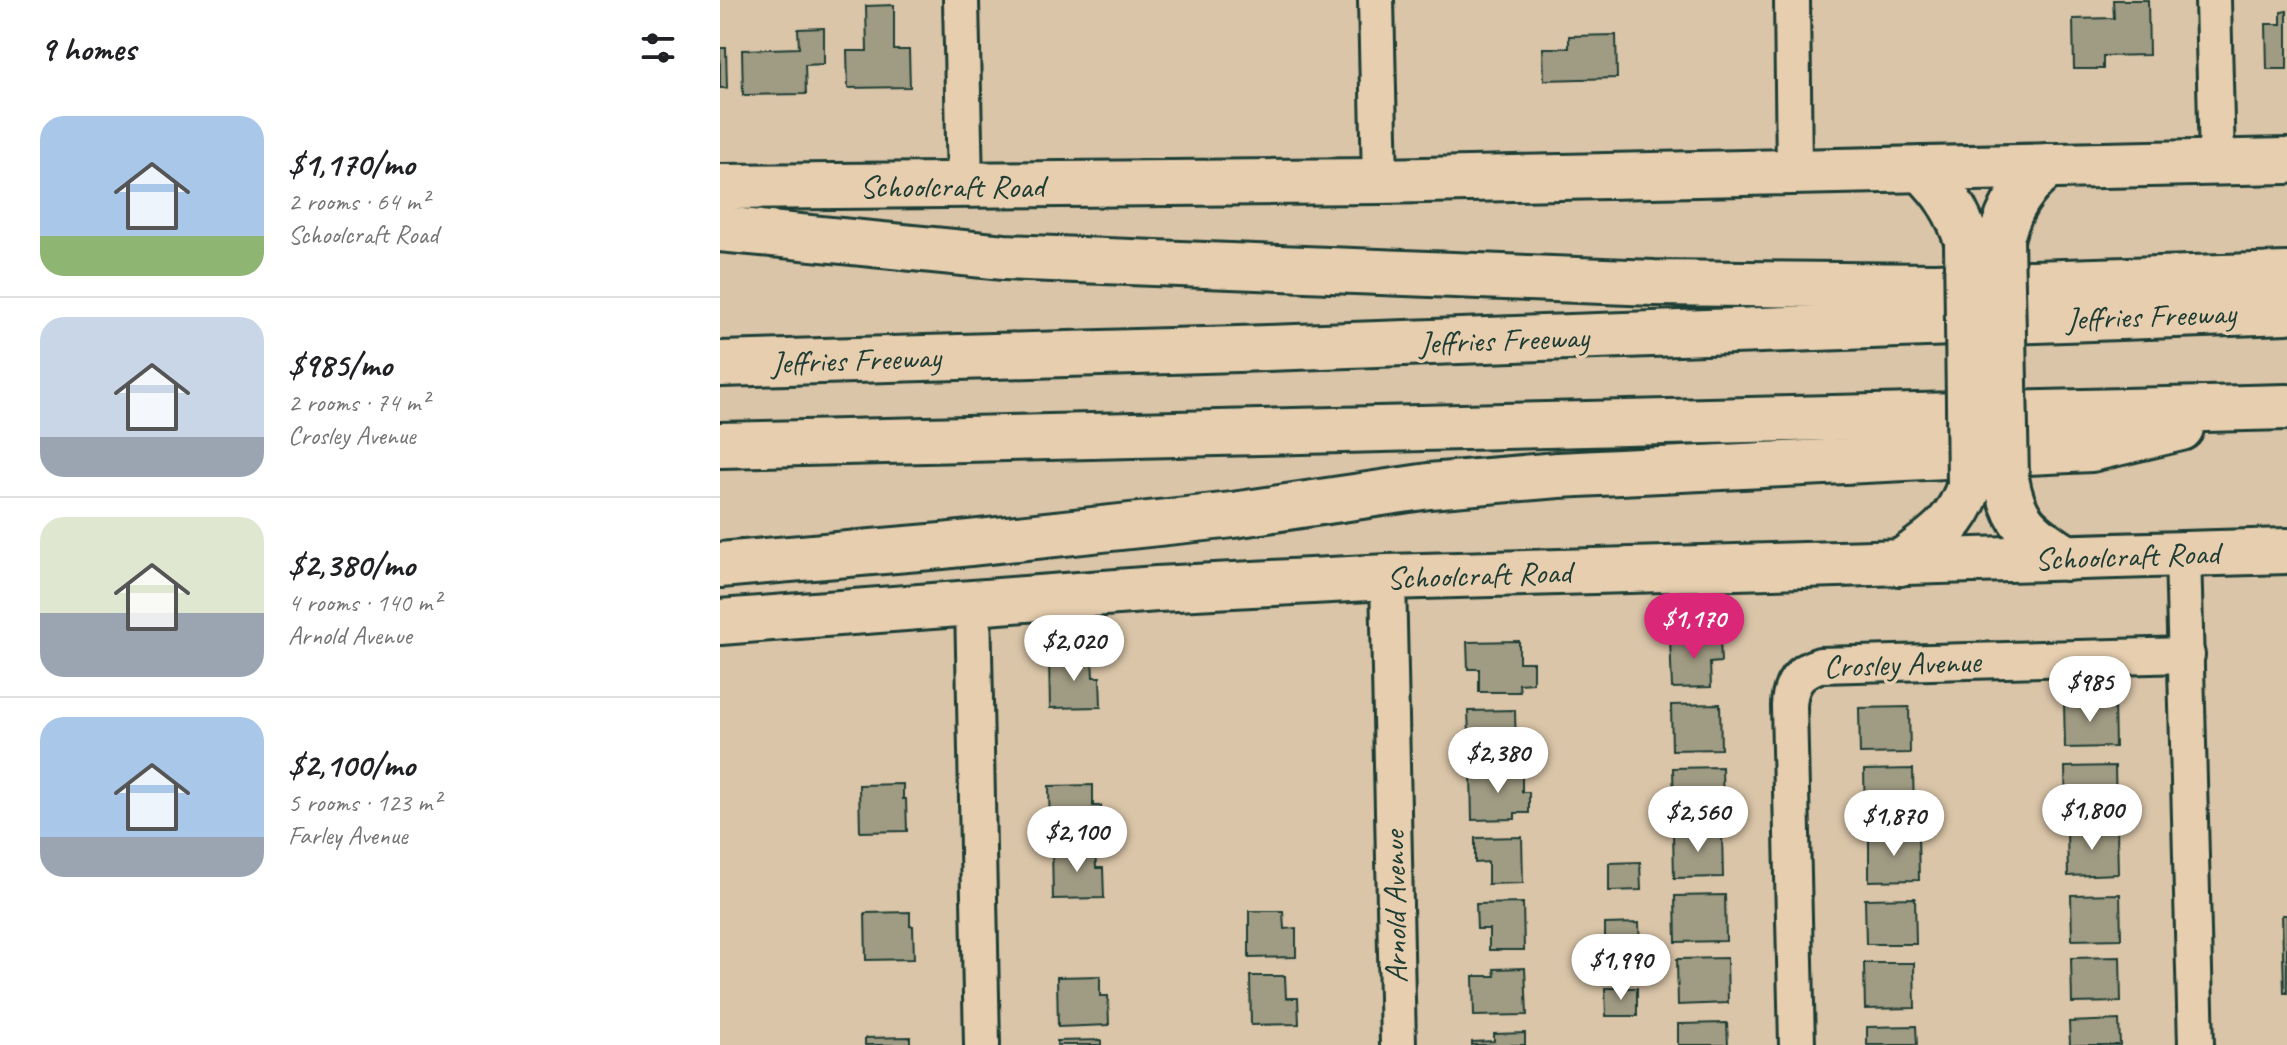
<!DOCTYPE html>
<meta charset="utf-8">
<style>
body{margin:0;font-family:Caveat,sans-serif;background:#f6f6f6;color:#202124;height:100vh;display:flex;flex-direction:column;font-size:30px;white-space:nowrap}
*{box-sizing:border-box;margin:0}
p{font-size:26px;color:#757577}
.icon{flex:none;width:44px;height:44px;fill:none;stroke:currentColor;stroke-width:2;stroke-linecap:round;stroke-linejoin:round}
.map{position:relative;flex:1;overflow:hidden}
.panel{display:flex;flex-direction:column;background:#fff;width:720px}
.panel>*{flex:none}
.price{position:absolute;translate:-50% -68px;padding:0 18px;border-radius:28px;background:#fff;color:#222;font-size:26px;line-height:52px;filter:drop-shadow(0 2px 4px #0008)}
.price::after{content:'';position:absolute;left:50%;top:48px;width:24px;height:18px;margin-left:-12px;background:inherit;clip-path:polygon(0 0,100% 0,50% 100%)}
.price.current{background:#db2777;color:#fff}
ul{padding:0;list-style:none}
li{display:flex;align-items:center;gap:24px;height:200px;padding:0 40px}
li+li{border-top:2px solid #e0e0e0}
li span{display:grid;place-items:center;flex:none;width:224px;height:160px;border-radius:24px;color:#555}
li>.icon{margin-inline-start:auto}
span .icon{width:96px;height:96px;fill:#fffc;stroke-width:1}
li b{font-size:34px}
h2{display:flex;justify-content:space-between;align-items:center;height:96px;padding:0 40px;font-size:34px}
main{display:flex;flex:1;min-height:0}
.map>svg:first-child{display:block}
.building{fill:#a09b83;stroke:#1f3d34;stroke-width:2}
.lines{fill:none;stroke-linecap:round;stroke-linejoin:round}
.street-casing{stroke:#1f3d34;stroke-width:40}
.secondary-casing{stroke:#1f3d34;stroke-width:50}
.highway-casing{stroke:#1f3d34;stroke-width:50}
.street{stroke:#e6ceaf;stroke-width:34}
.secondary{stroke:#e6ceaf;stroke-width:44}
.highway{stroke:#e6ceaf;stroke-width:44}
.secondary-bridge-casing{stroke:#1f3d34;stroke-width:50;stroke-linecap:butt}
.secondary-bridge{stroke:#e6ceaf;stroke-width:44}
.labels{text-anchor:middle;dominant-baseline:central;stroke-width:7;stroke-linejoin:round;paint-order:stroke}
.street-label{font-size:32px;fill:#1f3d34;stroke:#e6ceaf}
</style>
<main>
<section class="panel">
<h2>9 homes<svg class="icon" aria-label="filters" viewBox="0 0 24 24"><path d="M4 7h16M4 17h16"/><circle cx="9" cy="7" r="2"/><circle cx="15" cy="17" r="2"/></svg></h2>
<ul>
<li><span style="background:linear-gradient(#a9c7e8 75%,#8fb573 0)"><svg class="icon" aria-label="home" viewBox="0 0 24 24"><path d="M3 11l9-7 9 7M6 9v11h12V9"/></svg></span><div><b>$1,170/mo</b><p>2 rooms · 64 m²</p><p>Schoolcraft Road</p></div></li>
<li><span style="background:linear-gradient(#c9d6e8 75%,#9aa5b1 0)"><svg class="icon" aria-label="home" viewBox="0 0 24 24"><path d="M3 11l9-7 9 7M6 9v11h12V9"/></svg></span><div><b>$985/mo</b><p>2 rooms · 74 m²</p><p>Crosley Avenue</p></div></li>
<li><span style="background:linear-gradient(#dfe7d0 60%,#9aa5b1 0)"><svg class="icon" aria-label="home" viewBox="0 0 24 24"><path d="M3 11l9-7 9 7M6 9v11h12V9"/></svg></span><div><b>$2,380/mo</b><p>4 rooms · 140 m²</p><p>Arnold Avenue</p></div></li>
<li><span style="background:linear-gradient(#a9c7e8 75%,#9aa5b1 0)"><svg class="icon" aria-label="home" viewBox="0 0 24 24"><path d="M3 11l9-7 9 7M6 9v11h12V9"/></svg></span><div><b>$2,100/mo</b><p>5 rooms · 123 m²</p><p>Farley Avenue</p></div></li>
</ul>
</section>
<div class="map">
<svg width="1567" height="1045" viewBox="0 0 1567 1045">
<rect width="100%" height="100%" fill="#dac5a8"/>
<filter id="ink" filterUnits="userSpaceOnUse"><feTurbulence type="fractalNoise" baseFrequency=".0125" numOctaves="2"/><feDisplacementMap in="SourceGraphic" scale="16" xChannelSelector="R" yChannelSelector="G"/><feConvolveMatrix kernelMatrix="1 2 1 2 8 2 1 2 1" color-interpolation-filters="sRGB"/></filter>
<g filter="url(#ink)">
<g class="building">
<path d="M1393 0H1428L1429 55 1383 56V69H1354L1353 19 1394 18Z"/>
<path d="M174 5V50H189L190 87 128 88 127 51H147L146 6Z"/>
<path d="M1567 11V69H1547L1546 24H1561V12Z"/>
<path d="M104 28V64L85 65 86 94 23 95 22 50 79 48 78 29Z"/>
<path d="M896 35 897 78 824 80 823 48H849V36Z"/>
<path d="M0 48H6L7 88H0Z"/>
<path d="M1000 637 1001 662 990 663 991 687 952 688 950 638Z"/>
<path d="M799 641V662H813V683L799 684 800 692H759V669H748L747 642Z"/>
<path d="M372 657 373 677H380L381 707 330 708 329 658Z"/>
<path d="M1394 701 1395 747 1345 748 1344 702Z"/>
<path d="M1000 704 1001 749 952 750 951 705Z"/>
<path d="M1189 707 1190 753 1140 754 1139 708Z"/>
<path d="M795 710 796 756 762 757 761 735 749 736 748 711Z"/>
<path d="M1395 766 1396 811 1346 812 1345 767Z"/>
<path d="M1002 767 1003 812 954 813 953 768Z"/>
<path d="M1193 769 1194 815 1145 816 1144 770Z"/>
<path d="M802 771V792H809V813H795V819L752 820 751 772Z"/>
<path d="M183 784V799H186L187 831 140 832 139 785Z"/>
<path d="M373 785V806H381V835L330 836 329 786Z"/>
<path d="M1397 829 1398 874 1348 876 1347 830Z"/>
<path d="M1002 831 1003 877 954 878 953 832Z"/>
<path d="M1198 835 1199 880 1149 881V836Z"/>
<path d="M802 837 803 883 768 884V862L755 863V838Z"/>
<path d="M375 848 376 868H383L384 898 333 899 332 849Z"/>
<path d="M920 862 921 890 889 891V863Z"/>
<path d="M1400 894 1401 939 1352 940 1351 895Z"/>
<path d="M1005 895 1006 941 956 942 955 896Z"/>
<path d="M1195 898 1196 944H1146L1145 899Z"/>
<path d="M803 903 804 950H769V929H757L756 904Z"/>
<path d="M529 911H563L564 929 576 928V957L529 958Z"/>
<path d="M190 912V926H193L194 959 146 960 145 913Z"/>
<path d="M1562 915H1567V993H1564Z"/>
<path d="M919 923 920 952 885 953V924Z"/>
<path d="M1400 957 1401 1002 1352 1003 1351 958Z"/>
<path d="M1007 958 1008 1003 958 1005 957 959Z"/>
<path d="M1144 963H1194L1195 1008 1145 1009Z"/>
<path d="M805 968 807 1015 754 1016 753 976H775L774 969Z"/>
<path d="M380 976V996H388L389 1025 338 1027 337 977Z"/>
<path d="M530 976H565L566 998H578L579 1024 531 1025Z"/>
<path d="M885 988H917V1016H886Z"/>
<path d="M1399 1020 1400 1045H1350L1349 1022Z"/>
<path d="M1007 1023 1008 1045H958V1024Z"/>
<path d="M1196 1026 1197 1045H1147V1027Z"/>
<path d="M805 1033V1045H752V1042L774 1041V1034Z"/>
<path d="M190 1037V1045H145V1038Z"/>
<path d="M381 1040V1045H337V1041Z"/>
</g>
<g class="lines">
<defs>
<g id="street">
<path d="M241 0 245 186"/>
<path d="M656 0 660 181"/>
<path d="M1072 0 1074 172"/>
<path d="M1493 0 1497 163"/>
<path d="M1463 554 1476 1045"/>
<path d="M668 577 678 1045"/>
<path d="M253 603 262 1045"/>
<path d="M1077 1045 1069 706C1070 684 1079 671 1100 665L1467 655"/>
</g>
<g id="secondary">
<path d="M1202 169C1224 191 1238 211 1247 242"/>
<path d="M0 187 660 181 1567 161"/>
<path d="M1281 239C1288 209 1303 185 1328 166"/>
<path d="M1286 478C1294 525 1310 533 1347 558"/>
<path d="M1180 563C1213 539 1237 526 1250 484"/>
<path d="M0 622 437 589 668 577 1567 551"/>
</g>
<g id="highway">
<path d="M0 229 284 257 934 283 1214 286 1567 275"/>
<path d="M0 364 518 349 1567 311"/>
<path d="M0 445 1567 407"/>
<path d="M0 565 222 546 513 515 709 486 838 475 1371 449 1461 428"/>
</g>
</defs>
<use href="#street" class="street-casing"/>
<use href="#secondary" class="secondary-casing"/>
<use href="#highway" class="highway-casing"/>
<use href="#street" class="street"/>
<use href="#secondary" class="secondary"/>
<use href="#highway" class="highway"/>
<defs>
<g id="secondary-bridge">
<path d="M1281 239 1286 478"/>
<path d="M1247 242 1250 484"/>
</g>
</defs>
<use href="#secondary-bridge" class="secondary-bridge-casing"/>
<use href="#secondary-bridge" class="secondary-bridge"/>
</g>
</g>
<g class="labels">
<g class="street-label">
<text x="232" y="186">Schoolcraft Road</text>
<text transform="translate(1431 316) rotate(-2)">Jeffries Freeway</text>
<text transform="translate(784 340) rotate(-2)">Jeffries Freeway</text>
<text transform="translate(136 360) rotate(-2)">Jeffries Freeway</text>
<text transform="translate(1407 556) rotate(-2)">Schoolcraft Road</text>
<text transform="translate(759 575) rotate(-2)">Schoolcraft Road</text>
<text transform="translate(1182 664) rotate(-2)">Crosley Avenue</text>
<text transform="translate(675 907) rotate(-91)">Arnold Avenue</text>
</g>
</g>
</svg>
<b class="price current" style="left:974px;top:661px">$1,170</b>
<b class="price" style="left:354px;top:683px">$2,020</b>
<b class="price" style="left:1370px;top:724px">$985</b>
<b class="price" style="left:778px;top:795px">$2,380</b>
<b class="price" style="left:1372px;top:852px">$1,800</b>
<b class="price" style="left:978px;top:854px">$2,560</b>
<b class="price" style="left:1174px;top:858px">$1,870</b>
<b class="price" style="left:357px;top:874px">$2,100</b>
<b class="price" style="left:901px;top:1002px">$1,990</b>
</div>
</main>
